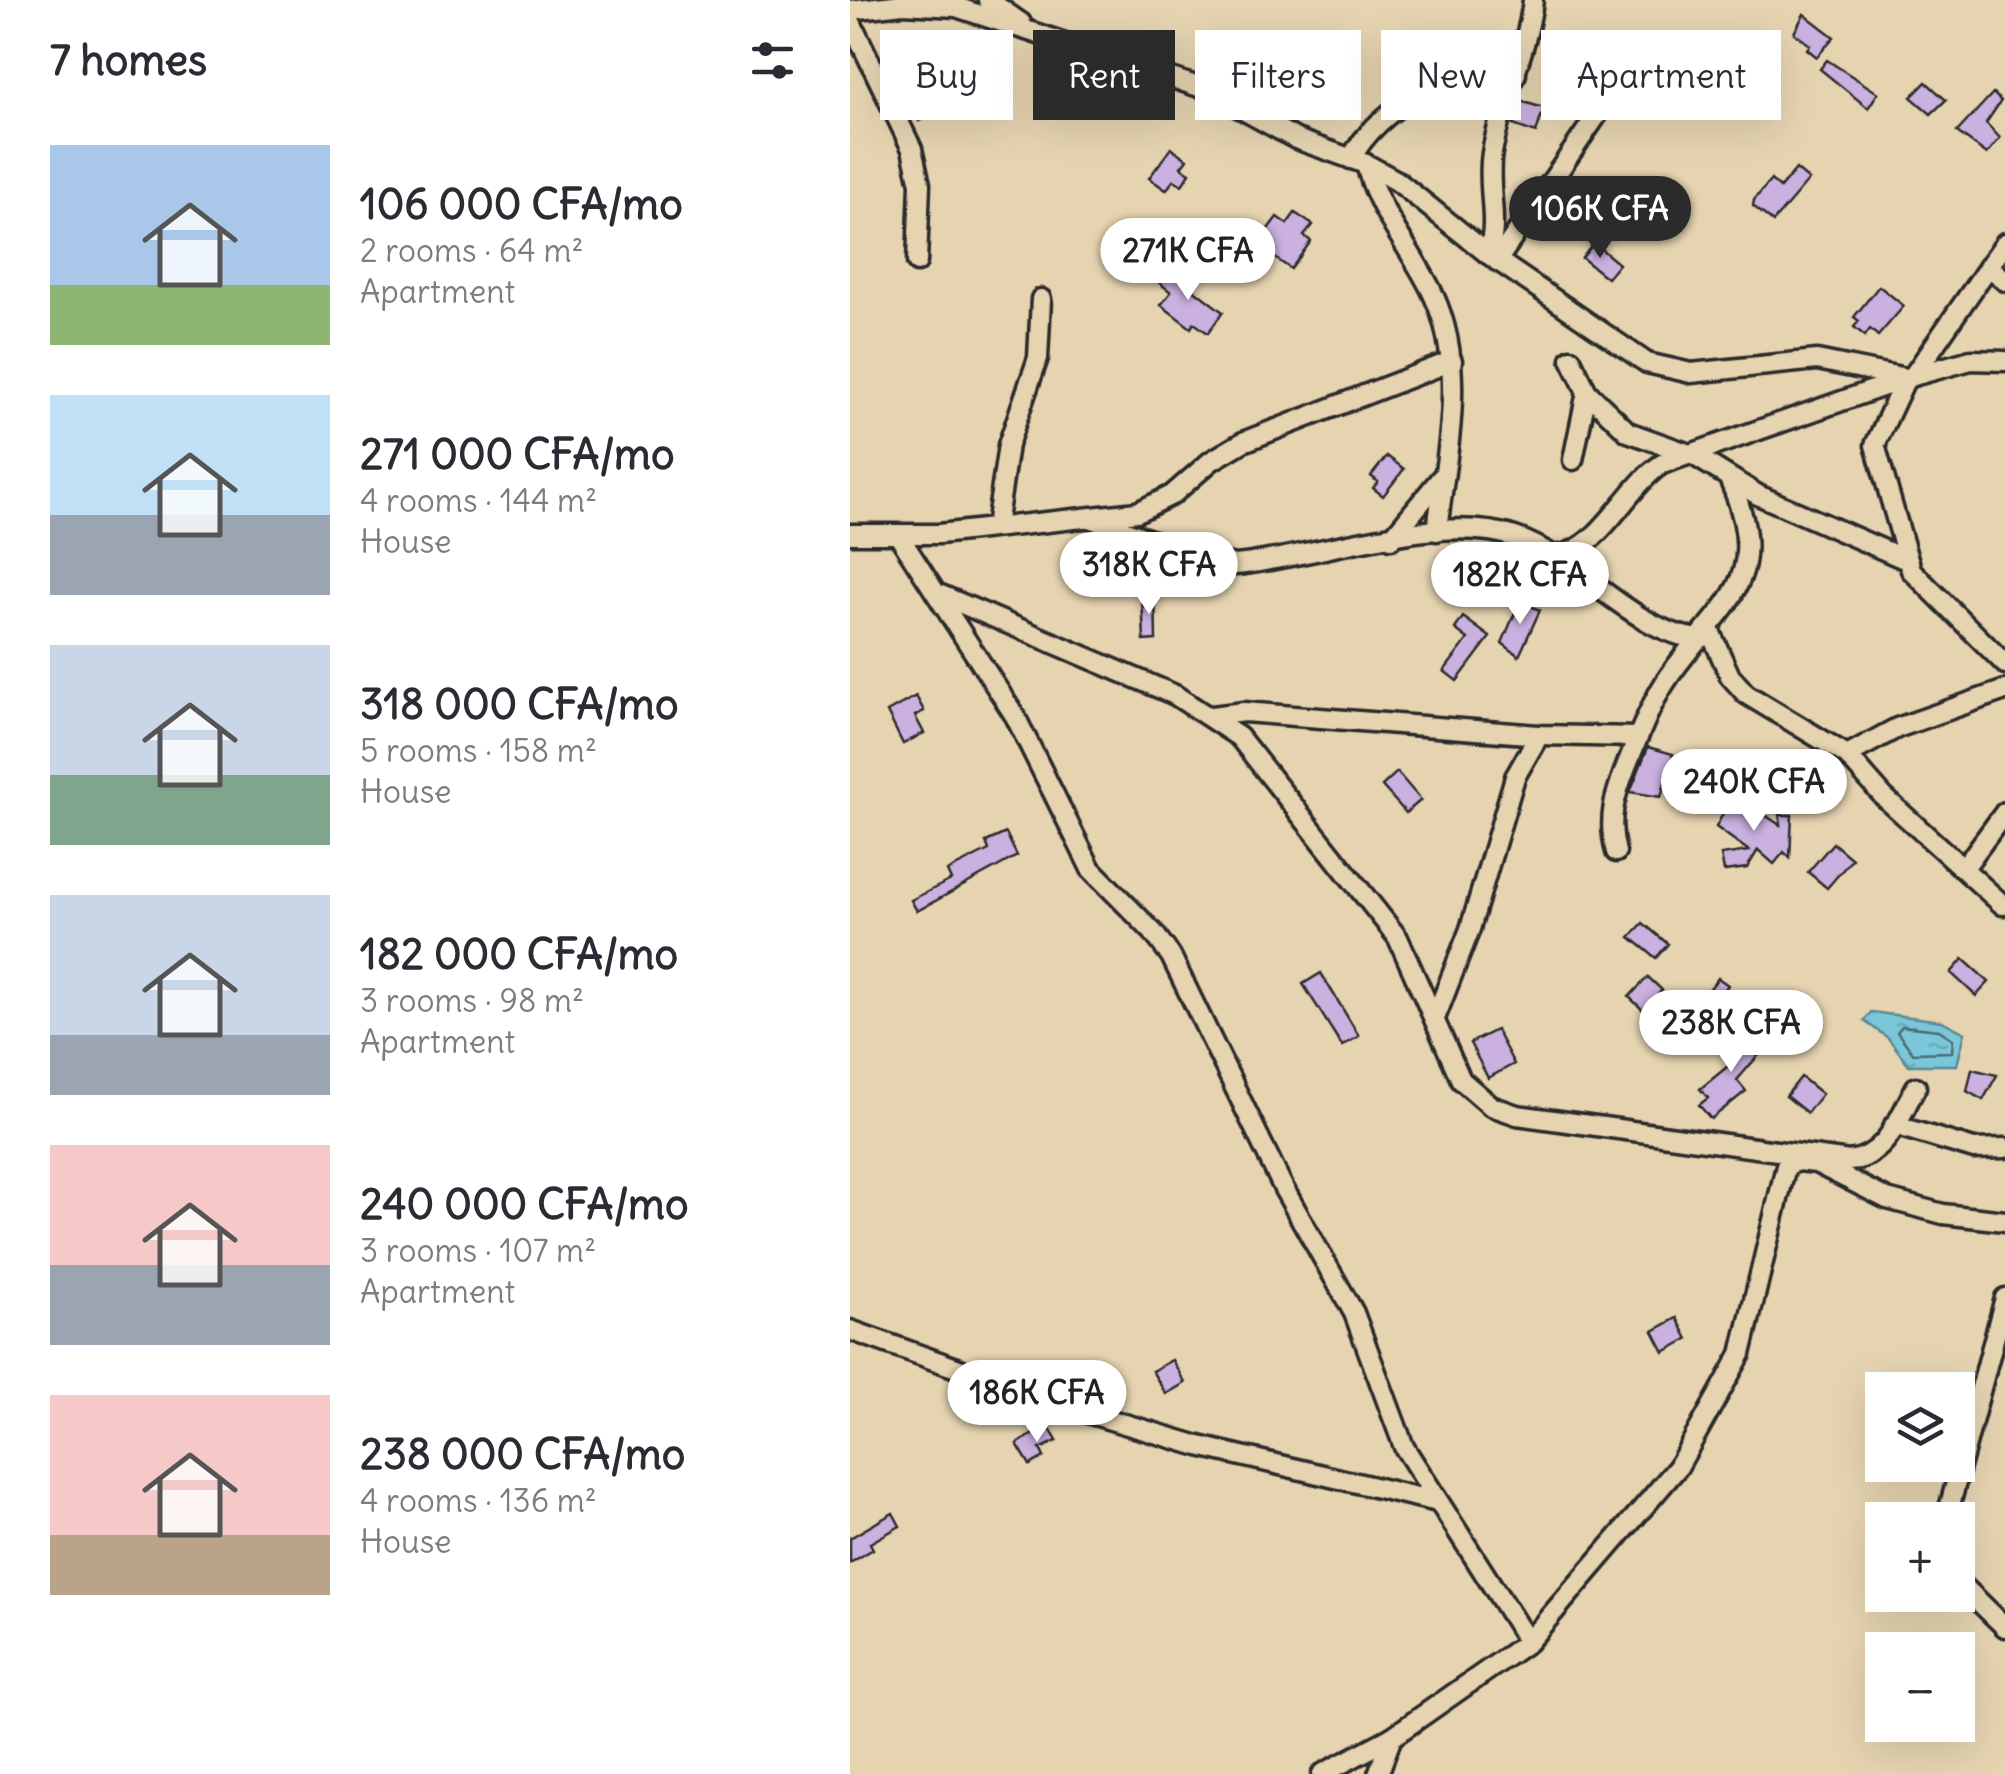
<!DOCTYPE html>
<meta charset="utf-8">
<style>
body{margin:0;font-family:Delius,sans-serif;background:#f2f2f3;color:#2b2b33;height:100vh;display:flex;flex-direction:column;font-size:38px;white-space:nowrap}
*{box-sizing:border-box;margin:0}
p{font-size:32px;color:#7c7c81}
.icon{flex:none;width:55px;height:55px;fill:none;stroke:currentColor;stroke-width:2;stroke-linecap:round;stroke-linejoin:round}
.map{position:relative;flex:1;overflow:hidden}
.side{display:flex;flex-direction:column;background:#fff;width:850px}
.side>*{flex:none}
.hud{position:absolute;left:30px;top:30px;width:950px;height:90px;display:flex;gap:20px}
.tools{position:absolute;left:1015px;top:1372px;display:grid;gap:20px}
.tools a{display:grid;place-items:center;width:110px;height:110px;border-radius:0px;background:#fff;box-shadow:0 10px 40px #0002;font-size:50px}
.price{position:absolute;translate:-50% -85px;padding:0 22px;border-radius:35px;background:#fff;color:#222;font-size:32px;line-height:65px;filter:drop-shadow(0 2px 5px #0008)}
.price::after{content:'';position:absolute;left:50%;top:60px;width:30px;height:22px;margin-left:-15px;background:inherit;clip-path:polygon(0 0,100% 0,50% 100%)}
.price.selected{background:#2b2b2b;color:#fff}
ul{padding:0;list-style:none}
li{display:flex;align-items:center;gap:30px;height:250px;padding:0 50px}
li span{display:grid;place-items:center;flex:none;width:280px;height:200px;border-radius:0px;color:#555}
li>.icon{margin-inline-start:auto}
span .icon{width:120px;height:120px;fill:#fffc;stroke-width:1}
li b{font-size:42px}
h2{display:flex;justify-content:space-between;align-items:center;height:120px;padding:0 50px;font-size:42px}
.tag{padding:0 35px;border-radius:0px;background:#fff;box-shadow:0 10px 40px #0002;font-size:35px;line-height:90px}
.tag.selected{background:#2b2b2b;color:#fff}
main{display:flex;flex:1;min-height:0}
.map>svg:first-child{display:block}
.water{fill:url(#water-ripples);stroke:#5a8993;stroke-width:2.5}
.lines{fill:none;stroke-linecap:round;stroke-linejoin:round}
.shore{stroke:#4b6971;stroke-width:2.5}
.building{fill:#cab1e0;stroke:#2b2b2b;stroke-width:2.5}
.street-casing{stroke:#2b2b2b;stroke-width:25}
.street{stroke:#e6d4b1;stroke-width:18}
</style>
<main>
<section class="side">
<h2>7 homes<svg class="icon" aria-label="filters" viewBox="0 0 24 24"><path d="M4 7h16M4 17h16"/><circle cx="9" cy="7" r="2"/><circle cx="15" cy="17" r="2"/></svg></h2>
<ul>
<li><span style="background:linear-gradient(#a9c7e8 70%,#8fb573 0)"><svg class="icon" aria-label="home" viewBox="0 0 24 24"><path d="M3 11l9-7 9 7M6 9v11h12V9"/></svg></span><div><b>106 000 CFA/mo</b><p>2 rooms · 64 m²</p><p>Apartment</p></div></li>
<li><span style="background:linear-gradient(#bfe0f5 60%,#9aa5b1 0)"><svg class="icon" aria-label="home" viewBox="0 0 24 24"><path d="M3 11l9-7 9 7M6 9v11h12V9"/></svg></span><div><b>271 000 CFA/mo</b><p>4 rooms · 144 m²</p><p>House</p></div></li>
<li><span style="background:linear-gradient(#c9d6e8 65%,#7fa58c 0)"><svg class="icon" aria-label="home" viewBox="0 0 24 24"><path d="M3 11l9-7 9 7M6 9v11h12V9"/></svg></span><div><b>318 000 CFA/mo</b><p>5 rooms · 158 m²</p><p>House</p></div></li>
<li><span style="background:linear-gradient(#c9d6e8 70%,#9aa5b1 0)"><svg class="icon" aria-label="home" viewBox="0 0 24 24"><path d="M3 11l9-7 9 7M6 9v11h12V9"/></svg></span><div><b>182 000 CFA/mo</b><p>3 rooms · 98 m²</p><p>Apartment</p></div></li>
<li><span style="background:linear-gradient(#f6c9c9 60%,#9aa5b1 0)"><svg class="icon" aria-label="home" viewBox="0 0 24 24"><path d="M3 11l9-7 9 7M6 9v11h12V9"/></svg></span><div><b>240 000 CFA/mo</b><p>3 rooms · 107 m²</p><p>Apartment</p></div></li>
<li><span style="background:linear-gradient(#f6c9c9 70%,#b9a48a 0)"><svg class="icon" aria-label="home" viewBox="0 0 24 24"><path d="M3 11l9-7 9 7M6 9v11h12V9"/></svg></span><div><b>238 000 CFA/mo</b><p>4 rooms · 136 m²</p><p>House</p></div></li>
</ul>
</section>
<div class="map">
<svg width="1155" height="1774" viewBox="0 0 1155 1774">
<defs>
<pattern id="water-ripples" width="26" height="14" patternUnits="userSpaceOnUse" patternTransform="scale(2.5)"><rect width="26" height="14" fill="#7ac7d9"/><path d="M2 4q2-2 4 0t4 0M15 11q2-2 4 0t4 0" fill="none" stroke="#6aabba"/></pattern>
</defs>
<rect width="100%" height="100%" fill="#e6d4b1"/>
<filter id="ink" filterUnits="userSpaceOnUse"><feTurbulence type="fractalNoise" baseFrequency=".01" numOctaves="2"/><feDisplacementMap in="SourceGraphic" scale="20" xChannelSelector="R" yChannelSelector="G"/><feConvolveMatrix kernelMatrix="1 2 1 2 8 2 1 2 1" color-interpolation-filters="sRGB"/></filter>
<g filter="url(#ink)">
<path class="water" d="M1021 1012 1092 1021 1115 1033 1107 1065H1059L1038 1038 1014 1021Z"/>
<g class="lines">
<path class="shore" d="M1052 1026 1089 1030 1103 1039 1102 1052 1063 1053 1047 1032Z"/>
</g>
<g class="building">
<path d="M954 14 984 37 967 57 957 49 960 45 944 33Z"/>
<path d="M977 60 1028 93 1018 108 970 69Z"/>
<path d="M1076 82 1096 100 1081 114 1061 97Z"/>
<path d="M78 83 93 105 69 121 54 98Z"/>
<path d="M1143 93 1151 101 1136 123 1150 138 1137 154 1107 132Z"/>
<path d="M670 101 694 108 686 133 663 125Z"/>
<path d="M321 148 337 159 331 167 340 173 332 185 324 180 316 190 299 178Z"/>
<path d="M946 169 959 180 923 222 903 206 904 200 921 180 930 188Z"/>
<path d="M445 213 463 225 454 236 461 241 441 269 406 245 427 217 437 224Z"/>
<path d="M744 243 769 264 757 278 732 258Z"/>
<path d="M317 269 373 312 358 333 344 323 341 328 311 305 321 292 307 281Z"/>
<path d="M1029 286 1054 306 1028 336 1020 329 1015 336 1004 327 1009 321 1004 317Z"/>
<path d="M537 456 554 469 533 496 523 488 528 482 521 476Z"/>
<path d="M292 595H305L306 640 294 641Z"/>
<path d="M670 601 690 610 669 656 652 643Z"/>
<path d="M613 617 640 637 607 681 594 671 618 639 605 629Z"/>
<path d="M66 696 74 711 65 716 74 733 53 744 37 712Z"/>
<path d="M798 747 823 754 811 797 780 792Z"/>
<path d="M547 772 571 800 556 813 532 786Z"/>
<path d="M883 794 930 825V815H942L940 858 934 852 924 864 908 850 897 868 874 871 871 855 899 851 866 827Z"/>
<path d="M156 833 167 856 67 911 61 900 101 880 97 871 139 850 136 842Z"/>
<path d="M983 843 1002 859 977 888 958 872Z"/>
<path d="M793 923 818 944 806 958 780 937Z"/>
<path d="M1113 959 1139 982 1126 996 1101 973Z"/>
<path d="M471 973 509 1036 492 1046 453 984Z"/>
<path d="M798 977 812 990 793 1010 779 997Z"/>
<path d="M868 978 878 985 844 1030 834 1022Z"/>
<path d="M892 1029 915 1048 887 1080 896 1091 861 1119 849 1105 858 1098 850 1089 888 1058 876 1047Z"/>
<path d="M646 1030 664 1064 638 1078 620 1043Z"/>
<path d="M1122 1069 1147 1075 1133 1100 1117 1091Z"/>
<path d="M951 1077 972 1094 957 1113 936 1096Z"/>
<path d="M827 1318 838 1339 814 1352 803 1331Z"/>
<path d="M322 1360 335 1383 316 1394 302 1371Z"/>
<path d="M198 1425 207 1441 190 1449 194 1457 180 1465 167 1444Z"/>
<path d="M43 1513 50 1526 20 1543 23 1549 0 1563V1538Z"/>
</g>
<g class="lines">
<defs>
<g id="street">
<path d="M138 0 171 23"/>
<path d="M0 10 53 4 106 7 355 89 446 139 516 164 547 181 638 254 797 363 841 373 967 360 1056 378"/>
<path d="M0 20 62 149 70 184 67 262"/>
<path d="M501 159C526 109 611 58 666 74"/>
<path d="M516 164C527 211 563 251 583 294 618 369 596 452 587 531"/>
<path d="M638 254C650 220 636 188 642 153 651 100 677 54 683 0"/>
<path d="M647 261 769 83"/>
<path d="M1139 266 1155 281"/>
<path d="M721 359 737 392 778 432 845 456 908 495 1059 561"/>
<path d="M1063 376 1155 243"/>
<path d="M1056 378 1025 445 1061 570 1155 664"/>
<path d="M723 460 737 392"/>
<path d="M239 518 354 559 386 565C466 557 590 511 665 537 728 558 785 634 850 639"/>
<path d="M146 527 158 445 188 358 191 299"/>
<path d="M0 534H89L287 512 322 495 361 461 393 442 602 361"/>
<path d="M49 536 165 716 241 869 303 932 321 956 434 1189 504 1313 554 1447 678 1642"/>
<path d="M541 539 591 478"/>
<path d="M706 556C752 549 775 488 812 464L1063 376 1121 360 1155 361"/>
<path d="M91 595 325 695 389 737 548 938 611 1080 641 1106 667 1115 999 1161C1037 1157 1049 1117 1066 1087"/>
<path d="M859 629 880 676 896 694 997 755 1034 797 1153 905"/>
<path d="M362 716 394 712 689 735 788 737"/>
<path d="M997 755 1047 728 1155 690"/>
<path d="M766 852C757 819 765 795 777 764 790 733 801 702 820 675 872 601 924 582 880 481"/>
<path d="M1114 868 1155 812"/>
<path d="M586 1016 620 929 665 777 689 735"/>
<path d="M1044 1125 1124 1149 1155 1148"/>
<path d="M0 1330 207 1404 349 1446 588 1502"/>
<path d="M1096 1520 1155 1298"/>
<path d="M1108 1581 1155 1627"/>
<path d="M472 1774 542 1737"/>
<path d="M528 1774 542 1737 678 1642 828 1467 891 1354 936 1166 948 1161 966 1163 1037 1199 1093 1214 1155 1221"/>
</g>
</defs>
<use href="#street" class="street-casing"/>
<use href="#street" class="street"/>
</g>
</g>
</svg>
<div class="tools">
<a><svg class="icon" aria-label="layers" viewBox="0 0 24 24"><path d="M12 4l9 5-9 5-9-5zM3 14l9 5 9-5"/></svg></a>
<a>+</a>
<a>−</a>
</div>
<b class="price selected" style="left:750px;top:261px">106K CFA</b>
<b class="price" style="left:338px;top:303px">271K CFA</b>
<b class="price" style="left:299px;top:617px">318K CFA</b>
<b class="price" style="left:670px;top:627px">182K CFA</b>
<b class="price" style="left:904px;top:834px">240K CFA</b>
<b class="price" style="left:881px;top:1075px">238K CFA</b>
<b class="price" style="left:187px;top:1445px">186K CFA</b>
<div class="hud">
<a class="tag">Buy</a>
<a class="tag selected">Rent</a>
<a class="tag">Filters</a>
<a class="tag">New</a>
<a class="tag">Apartment</a>
</div>
</div>
</main>
